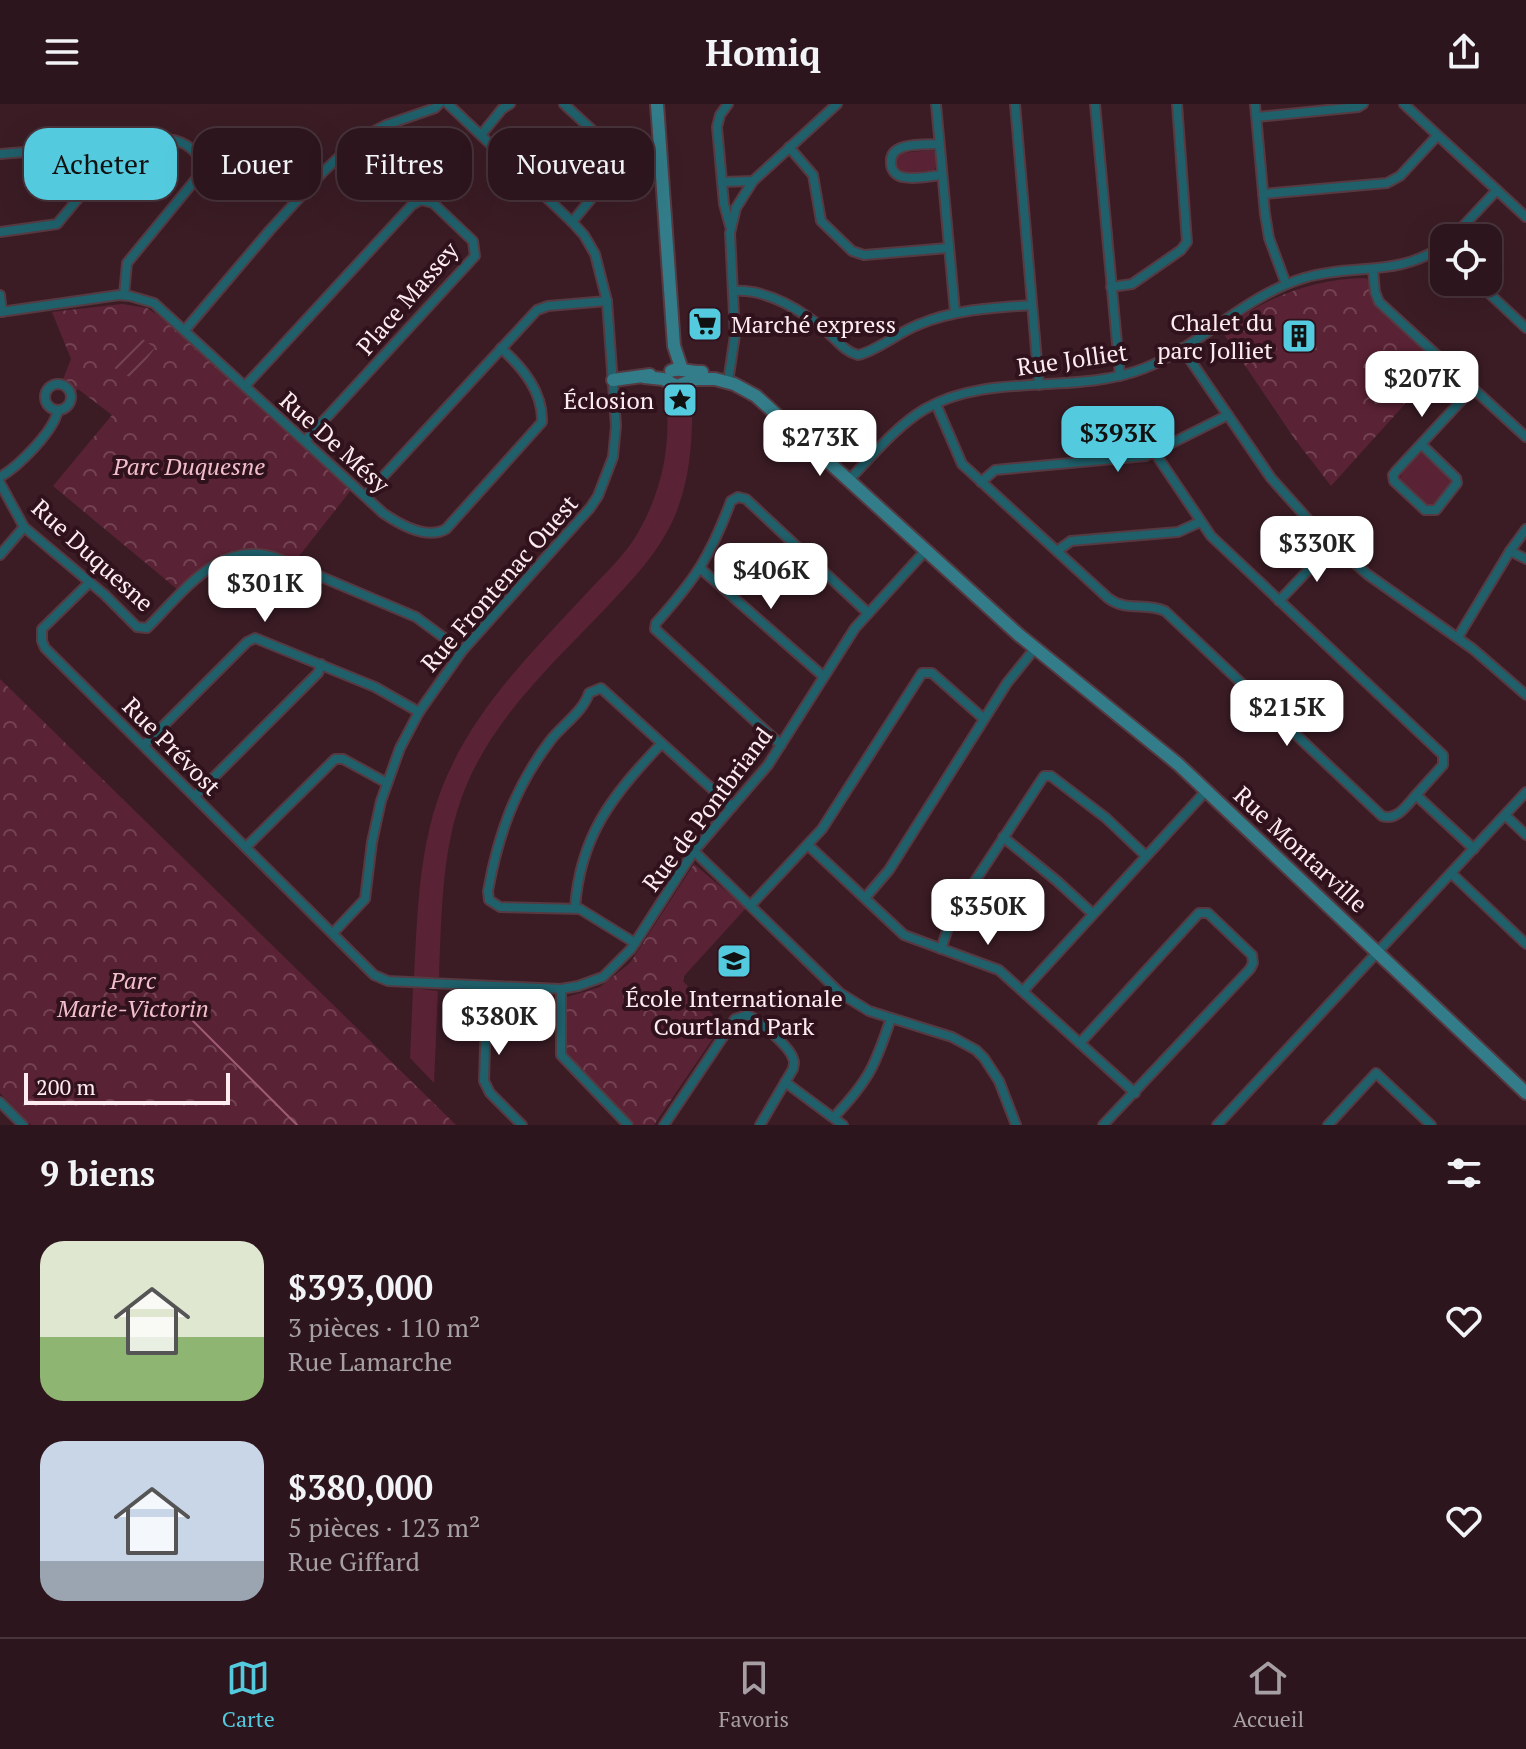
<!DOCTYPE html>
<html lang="fr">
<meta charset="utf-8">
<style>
body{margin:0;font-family:"PT Serif",serif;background:#341e25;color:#f1f3f6;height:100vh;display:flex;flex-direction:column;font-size:30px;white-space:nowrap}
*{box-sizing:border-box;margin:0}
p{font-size:26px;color:#a69fa3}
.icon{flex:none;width:44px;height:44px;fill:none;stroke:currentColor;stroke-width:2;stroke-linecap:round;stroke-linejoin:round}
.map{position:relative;height:1021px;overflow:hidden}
.sheet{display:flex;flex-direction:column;background:#2c151c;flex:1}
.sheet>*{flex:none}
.hud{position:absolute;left:24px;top:24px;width:800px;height:72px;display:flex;gap:16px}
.buttons{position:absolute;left:1430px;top:120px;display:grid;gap:16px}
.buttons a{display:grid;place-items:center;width:72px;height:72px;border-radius:16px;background:#2c151c;box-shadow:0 8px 32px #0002,0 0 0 2px #48343b;font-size:40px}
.scale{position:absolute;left:24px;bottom:20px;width:206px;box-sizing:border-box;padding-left:8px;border:4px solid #feecf0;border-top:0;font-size:22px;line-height:28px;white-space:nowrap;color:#feecf0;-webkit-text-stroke:6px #30121c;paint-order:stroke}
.price{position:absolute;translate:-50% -68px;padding:0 18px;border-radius:16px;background:#fff;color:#222;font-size:26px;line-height:52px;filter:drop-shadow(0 2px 4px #0008)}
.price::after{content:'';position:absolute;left:50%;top:48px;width:24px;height:18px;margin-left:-12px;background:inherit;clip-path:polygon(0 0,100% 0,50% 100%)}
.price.selected{background:#54cade;color:#111}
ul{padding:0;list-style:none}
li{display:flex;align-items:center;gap:24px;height:200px;padding:0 40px}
li span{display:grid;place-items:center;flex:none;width:224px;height:160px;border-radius:24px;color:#555}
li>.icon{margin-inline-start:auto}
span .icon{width:96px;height:96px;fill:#fffc;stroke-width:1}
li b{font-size:34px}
h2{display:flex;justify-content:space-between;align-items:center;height:96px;padding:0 40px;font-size:34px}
.pill{padding:0 28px;border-radius:24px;background:#2c151c;box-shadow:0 8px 32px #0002,0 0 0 2px #48343b;font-size:28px;line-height:72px}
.pill.selected{background:#54cade;color:#111}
header{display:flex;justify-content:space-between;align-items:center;height:104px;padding:0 40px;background:#2c151c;font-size:36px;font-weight:700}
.tabs{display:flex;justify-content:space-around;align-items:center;height:112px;border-top:2px solid #48343b;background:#2c151c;font-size:22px;color:#a69fa3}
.tabs a{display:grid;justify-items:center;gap:4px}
.tabs .selected{color:#54cade}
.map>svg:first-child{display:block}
.grass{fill:#5a2235}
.forest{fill:url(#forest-crowns)}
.garden{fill:url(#garden-furrows)}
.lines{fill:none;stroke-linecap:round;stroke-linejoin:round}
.stream{stroke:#9e5b74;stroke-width:2}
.street-casing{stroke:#563941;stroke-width:12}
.secondary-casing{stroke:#563941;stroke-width:16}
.street{stroke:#1f606b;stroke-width:8}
.secondary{stroke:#327d89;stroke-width:12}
.labels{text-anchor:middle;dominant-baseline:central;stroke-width:8;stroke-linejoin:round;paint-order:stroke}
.street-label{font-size:24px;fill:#feecf0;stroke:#30121c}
.poi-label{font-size:24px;fill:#feecf0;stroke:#30121c;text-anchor:end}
.park-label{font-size:24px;font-style:italic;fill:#f2becb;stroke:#30121c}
</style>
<header><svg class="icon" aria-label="menu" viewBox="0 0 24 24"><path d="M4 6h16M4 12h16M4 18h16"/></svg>Homiq<svg class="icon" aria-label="share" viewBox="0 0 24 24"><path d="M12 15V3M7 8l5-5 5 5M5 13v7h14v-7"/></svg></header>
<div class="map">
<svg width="1526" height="1021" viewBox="0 0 1526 1021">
<defs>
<pattern id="forest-crowns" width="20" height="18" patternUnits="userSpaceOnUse" patternTransform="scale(2)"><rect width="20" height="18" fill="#5a2235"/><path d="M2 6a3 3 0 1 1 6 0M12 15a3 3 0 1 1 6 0" fill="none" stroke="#734253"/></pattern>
<pattern id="garden-furrows" width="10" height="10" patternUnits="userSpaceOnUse" patternTransform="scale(2)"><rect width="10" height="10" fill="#5a2235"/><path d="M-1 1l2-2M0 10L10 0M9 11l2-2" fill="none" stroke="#734253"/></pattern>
</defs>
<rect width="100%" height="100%" fill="#3b1c25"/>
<g class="grass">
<path d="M932 46 935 48 936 63 933 67 906 69 897 63 896 55 901 49Z"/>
<path d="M692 284C693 326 692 369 676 409 660 448 632 476 604 506 556 556 501 607 471 671 441 734 442 805 439 873H414C418 799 419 726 453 659 485 594 536 544 584 492 602 472 626 451 639 427 664 382 672 336 665 286L682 289Z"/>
<path d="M1422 349 1452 377 1451 381 1430 403 1400 375C1401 365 1413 351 1422 349Z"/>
<path d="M413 884 438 887 434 979 410 954Z"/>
</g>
<g class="forest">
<path d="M1365 174 1369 176 1370 192 1375 201 1440 261 1331 382 1294 334 1221 226C1265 194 1311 175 1365 174Z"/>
<path d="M122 200 147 204 165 216 351 386 296 456C242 433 217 445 177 485L53 382 112 311 78 285 74 289 69 281 62 278 71 255 52 208Z"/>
<path d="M0 575 408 974 456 1021H31L0 989Z"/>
<path d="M694 760 746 804 684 872 683 877 722 921 654 1021H635L566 951 567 893 600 883 630 859Z"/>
</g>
<path class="garden" d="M137 231 155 244 133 273C122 272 117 268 111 259Z"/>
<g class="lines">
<path class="stream" d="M179 903 297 1021"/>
<defs>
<g id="street">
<path d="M564 0 591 25 596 35 598 79 596 89 572 118"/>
<path d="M728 0 720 11 717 23 724 100 730 122"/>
<path d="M936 0 955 208"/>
<path d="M1015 0 1039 281"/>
<path d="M1095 0 1120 272"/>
<path d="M1255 0 1265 110 1269 134 1286 180"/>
<path d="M1404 0 1526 113"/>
<path d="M1257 13 1358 3 1363 0"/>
<path d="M481 31 502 5 510 0"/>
<path d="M939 40C925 41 889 37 891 59 891 66 896 72 903 73 914 76 930 72 942 71"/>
<path d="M789 43 813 71 821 117 852 147 864 151 948 144"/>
<path d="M0 50 174 36C189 40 207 54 200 70L127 159 124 191"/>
<path d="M722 78 753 77"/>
<path d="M1263 90 1387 79 1400 72 1437 32"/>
<path d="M0 128 57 120 96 73 94 41"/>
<path d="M1452 134 1497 86"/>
<path d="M1373 166 1375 188 1379 198 1526 333"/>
<path d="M1477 178 1526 224"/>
<path d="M1111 183 1132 180 1181 146 1187 138 1177 0"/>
<path d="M735 187C768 185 803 207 827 228 837 236 845 248 858 251 877 247 900 227 920 220 956 205 994 204 1032 201"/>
<path d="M0 191 2 208"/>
<path d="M0 208 119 191 130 192 154 199 383 409C399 420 427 436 446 425L542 318C543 288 523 264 501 244"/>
<path d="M185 226 270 126 323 68 357 36 386 21 435 4 439 0"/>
<path d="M1182 244 1271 374 1322 431 1367 470 1473 545 1526 591"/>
<path d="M728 278 735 231 730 129 736 104 753 77 837 0"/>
<circle cx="58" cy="293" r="13"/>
<path d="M245 282 412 101 421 96 433 99 473 137 475 152 305 337"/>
<path d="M936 300 962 360 1108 494C1126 508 1146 498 1165 507L1382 712C1397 717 1406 702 1416 691"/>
<path d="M1421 340 1456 374 1457 379 1436 406H1425L1394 377 1393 371 1396 367 1473 284"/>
<path d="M1155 349 1211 432 1443 651V661L1416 691 1474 745"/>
<path d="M0 373C19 362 54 327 58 306"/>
<path d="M849 376C872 352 896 322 925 305 991 267 1075 292 1145 264 1202 241 1244 192 1304 174 1354 159 1398 174 1444 141"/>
<path d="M981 378 995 366 1146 352 1228 311"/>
<path d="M0 379 24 423 105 491 137 523 147 524 152 519C186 484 222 435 277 454L416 513 462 547"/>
<path d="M365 392 537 206 548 202 607 197"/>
<path d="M1057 447 1071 437 1178 428 1200 418"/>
<path d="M1510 447 1526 455"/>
<path d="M0 451 24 423"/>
<path d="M701 465 823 572"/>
<path d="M90 478 42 525V537L45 544 374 871 388 877 561 885 578 882 603 873 631 845 694 747 768 661 855 524 927 445"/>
<path d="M1279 497 1332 441"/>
<path d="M1458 533 1510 447 1526 425"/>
<path d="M144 641 247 538 255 534 375 583 419 608"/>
<path d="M781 641 655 525 656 519C696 474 710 453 731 397L738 393 746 395 868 509"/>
<path d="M195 692 318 569 321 560"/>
<path d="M1505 711 1526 731"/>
<path d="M1003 733 1057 777 1093 810"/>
<path d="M808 741 904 831 999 866 1135 989"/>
<path d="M246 743 335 655H343L387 679"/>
<path d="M694 747 840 889 869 907 952 933 976 946 984 954 999 977 1016 1021"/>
<path d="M1451 769 1526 840"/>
<path d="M865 794 889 766 1007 579 1036 543"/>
<path d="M751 801 822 725 922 569H932L984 615"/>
<path d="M575 804C580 731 613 691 661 640"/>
<path d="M333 829 365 795 372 738 381 697 400 644 419 608 462 547 590 404 598 392 613 353 616 322 607 197 595 150 584 131 572 118 448 0"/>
<path d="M635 839 580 805 500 803 489 796 488 787C498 731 515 683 550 637 562 621 583 608 589 589L601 584 732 703"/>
<path d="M941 845 952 812 1044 672H1051L1106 714 1146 752"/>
<path d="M487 882 484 977 490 989 522 1021"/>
<path d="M561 885V951L628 1021"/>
<path d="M1023 887 1206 687"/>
<path d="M1080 939 1199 809H1208L1252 851 1253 859 1250 865 1103 1021"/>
<path d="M785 978 843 1021"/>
<path d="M0 998 23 1021"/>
<path d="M834 1013C869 976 875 962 891 914"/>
<path d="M664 1021 735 915 747 911C758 915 787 941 792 952 795 958 794 959 793 965L760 1021"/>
<path d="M1217 1021 1526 688"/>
<path d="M1328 1021 1376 969 1431 1021"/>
</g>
<g id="secondary">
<path d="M657 0 674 242 682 266"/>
<path d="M671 267C679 263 692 269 702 268"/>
<path d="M644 273 663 275 677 282 696 275H715L734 280 756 292 1019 531 1178 660 1526 989"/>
<path d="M613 276 650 271"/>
</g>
</defs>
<use href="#street" class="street-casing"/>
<use href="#secondary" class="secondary-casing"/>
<use href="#street" class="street"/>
<use href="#secondary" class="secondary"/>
</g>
<defs>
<symbol id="supermarket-square" viewBox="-11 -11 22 22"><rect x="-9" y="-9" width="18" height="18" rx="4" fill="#54cade" stroke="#30121c"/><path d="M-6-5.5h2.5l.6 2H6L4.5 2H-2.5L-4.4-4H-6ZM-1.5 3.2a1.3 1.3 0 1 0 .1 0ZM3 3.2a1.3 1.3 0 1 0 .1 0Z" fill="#111"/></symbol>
<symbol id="building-square" viewBox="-11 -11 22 22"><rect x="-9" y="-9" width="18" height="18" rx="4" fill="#54cade" stroke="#30121c"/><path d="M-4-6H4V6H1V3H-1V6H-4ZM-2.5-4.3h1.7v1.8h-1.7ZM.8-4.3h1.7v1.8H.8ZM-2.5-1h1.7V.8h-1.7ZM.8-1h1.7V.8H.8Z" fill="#111"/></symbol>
<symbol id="sight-square" viewBox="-11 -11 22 22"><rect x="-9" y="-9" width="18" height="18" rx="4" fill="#54cade" stroke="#30121c"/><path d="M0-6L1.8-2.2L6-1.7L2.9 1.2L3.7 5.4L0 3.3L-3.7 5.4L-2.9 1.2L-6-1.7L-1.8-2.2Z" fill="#111"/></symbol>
<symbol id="school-square" viewBox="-11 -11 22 22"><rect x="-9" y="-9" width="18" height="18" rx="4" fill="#54cade" stroke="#30121c"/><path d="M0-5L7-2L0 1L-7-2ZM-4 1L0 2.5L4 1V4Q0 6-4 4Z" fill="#111"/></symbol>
</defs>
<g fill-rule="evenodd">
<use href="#supermarket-square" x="685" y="200" width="40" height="40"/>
<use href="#building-square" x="1279" y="212" width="40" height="40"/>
<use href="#sight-square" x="660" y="276" width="40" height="40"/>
<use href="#school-square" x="714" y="837" width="40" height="40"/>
</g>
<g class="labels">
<g class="street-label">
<text transform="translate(407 194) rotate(-49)">Place Massey</text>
<text transform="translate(1072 255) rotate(-8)">Rue Jolliet</text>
<text transform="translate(335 338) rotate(42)">Rue De Mésy</text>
<text transform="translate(93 451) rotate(42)">Rue Duquesne</text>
<text transform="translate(499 479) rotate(-49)">Rue Frontenac Ouest</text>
<text transform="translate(172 642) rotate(45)">Rue Prévost</text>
<text transform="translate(707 705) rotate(-53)">Rue de Pontbriand</text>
<text transform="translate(1301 745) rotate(43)">Rue Montarville</text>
</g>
<g class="poi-label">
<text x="1273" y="218">Chalet du<tspan x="1273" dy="28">parc Jolliet</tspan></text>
<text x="731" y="220" text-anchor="start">Marché express</text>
<text x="654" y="296">Éclosion</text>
<text x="734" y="894" text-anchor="middle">École Internationale<tspan x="734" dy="28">Courtland Park</tspan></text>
</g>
<g class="park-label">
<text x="189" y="362">Parc Duquesne</text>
<text x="133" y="876">Parc<tspan x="133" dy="28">Marie-Victorin</tspan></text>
</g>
</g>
</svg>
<div class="buttons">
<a><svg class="icon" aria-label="locate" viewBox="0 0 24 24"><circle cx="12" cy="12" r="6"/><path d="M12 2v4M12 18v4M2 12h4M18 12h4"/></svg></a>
</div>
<div class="scale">200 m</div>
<b class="price" style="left:1422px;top:315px">$207K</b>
<b class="price selected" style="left:1118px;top:370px">$393K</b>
<b class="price" style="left:820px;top:374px">$273K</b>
<b class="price" style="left:1317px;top:480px">$330K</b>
<b class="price" style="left:771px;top:507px">$406K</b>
<b class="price" style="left:265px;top:520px">$301K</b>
<b class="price" style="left:1287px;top:644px">$215K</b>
<b class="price" style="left:988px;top:843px">$350K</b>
<b class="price" style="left:499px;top:953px">$380K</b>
<div class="hud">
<a class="pill selected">Acheter</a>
<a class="pill">Louer</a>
<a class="pill">Filtres</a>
<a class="pill">Nouveau</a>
</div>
</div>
<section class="sheet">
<h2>9 biens<svg class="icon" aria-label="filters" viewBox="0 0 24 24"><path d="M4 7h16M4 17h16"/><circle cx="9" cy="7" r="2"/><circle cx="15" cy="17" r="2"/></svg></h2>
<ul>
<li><span style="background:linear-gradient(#dfe7d0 60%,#8fb573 0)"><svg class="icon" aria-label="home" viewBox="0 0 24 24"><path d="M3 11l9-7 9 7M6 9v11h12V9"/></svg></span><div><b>$393,000</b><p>3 pièces · 110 m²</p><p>Rue Lamarche</p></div><svg class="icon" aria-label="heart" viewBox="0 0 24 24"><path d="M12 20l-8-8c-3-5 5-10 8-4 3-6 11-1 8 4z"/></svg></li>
<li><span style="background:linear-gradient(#c9d6e8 75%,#9aa5b1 0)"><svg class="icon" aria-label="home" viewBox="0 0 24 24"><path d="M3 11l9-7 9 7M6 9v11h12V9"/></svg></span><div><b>$380,000</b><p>5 pièces · 123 m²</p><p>Rue Giffard</p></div><svg class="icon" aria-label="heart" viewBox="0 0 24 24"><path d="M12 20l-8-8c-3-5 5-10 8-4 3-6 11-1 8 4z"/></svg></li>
</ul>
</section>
<nav class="tabs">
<a class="selected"><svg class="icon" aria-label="map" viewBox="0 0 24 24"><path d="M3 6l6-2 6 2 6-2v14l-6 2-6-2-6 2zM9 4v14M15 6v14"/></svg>Carte</a>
<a><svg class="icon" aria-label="saved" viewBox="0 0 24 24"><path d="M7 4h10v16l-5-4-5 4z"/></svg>Favoris</a>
<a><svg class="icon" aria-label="home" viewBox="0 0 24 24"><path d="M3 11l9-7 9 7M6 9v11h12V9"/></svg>Accueil</a>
</nav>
